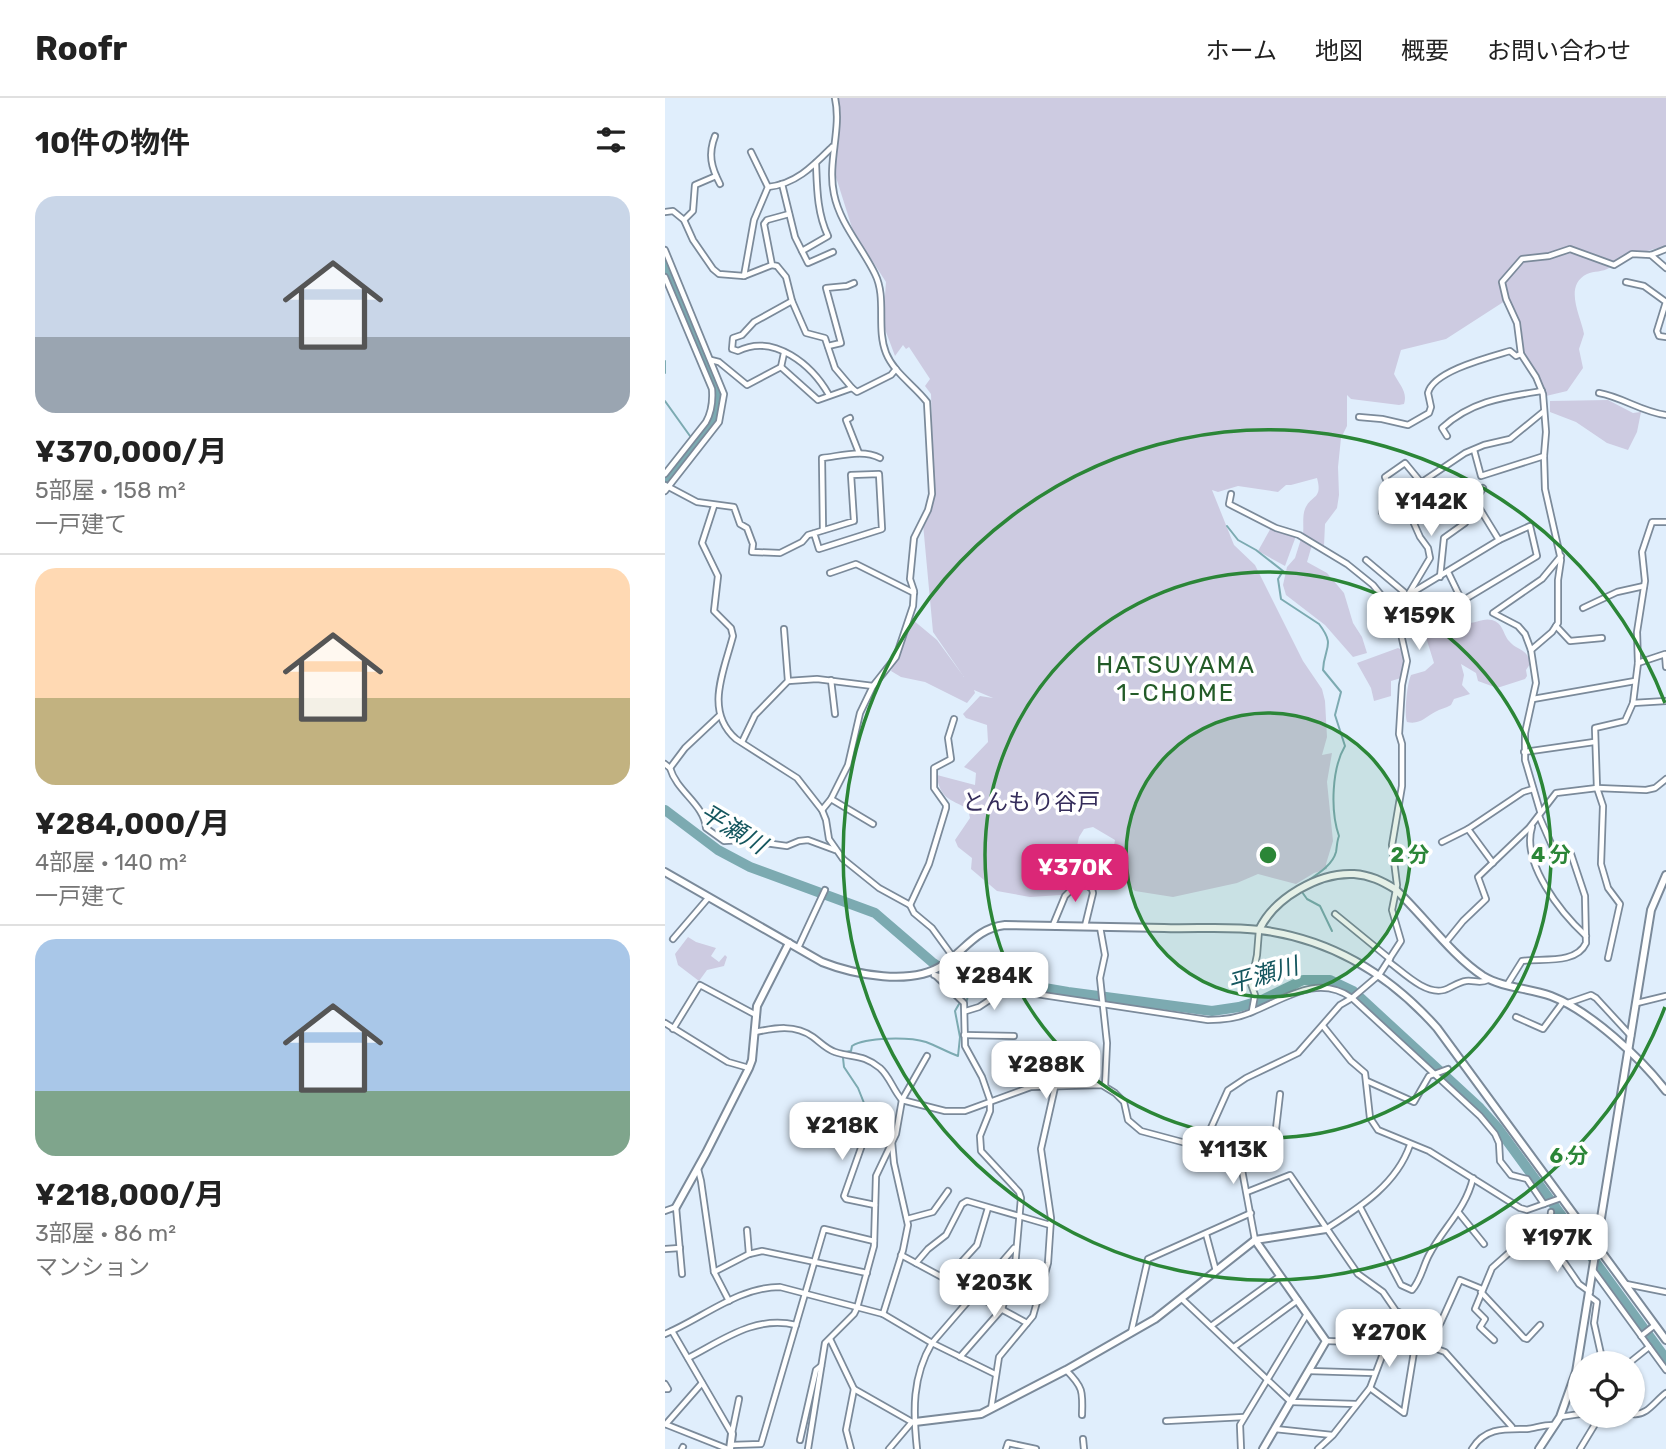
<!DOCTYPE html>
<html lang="ja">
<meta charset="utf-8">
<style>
body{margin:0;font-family:Rubik,"Noto Sans JP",sans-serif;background:#f6f6f6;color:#222;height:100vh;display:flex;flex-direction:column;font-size:26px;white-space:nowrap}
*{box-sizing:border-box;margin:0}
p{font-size:23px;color:#767676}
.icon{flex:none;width:38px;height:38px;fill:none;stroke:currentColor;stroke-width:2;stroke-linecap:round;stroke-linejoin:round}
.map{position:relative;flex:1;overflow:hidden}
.panel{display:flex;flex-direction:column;background:#fff;width:665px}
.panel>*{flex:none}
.tools{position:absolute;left:903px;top:1253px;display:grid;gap:14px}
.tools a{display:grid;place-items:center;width:77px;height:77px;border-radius:50%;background:#fff;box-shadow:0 2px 5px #0004;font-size:35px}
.price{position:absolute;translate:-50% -60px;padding:0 16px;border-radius:14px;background:#fff;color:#222;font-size:23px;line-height:46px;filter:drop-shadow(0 2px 4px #0008)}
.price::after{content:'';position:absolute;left:50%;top:42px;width:21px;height:16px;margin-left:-10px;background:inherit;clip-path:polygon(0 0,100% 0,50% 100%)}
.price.active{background:#db2777;color:#fff}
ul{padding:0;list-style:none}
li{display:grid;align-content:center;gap:14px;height:371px;padding:0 35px}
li+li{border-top:2px solid #e0e0e0}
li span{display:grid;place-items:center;height:217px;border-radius:21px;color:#555}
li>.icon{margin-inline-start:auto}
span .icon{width:126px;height:126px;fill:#fffc;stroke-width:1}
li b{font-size:30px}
h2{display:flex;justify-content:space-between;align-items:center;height:84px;padding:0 35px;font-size:30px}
header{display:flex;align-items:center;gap:42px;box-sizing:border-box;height:98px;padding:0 35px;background:#fff;border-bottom:2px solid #e0e0e0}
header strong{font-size:33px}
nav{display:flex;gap:38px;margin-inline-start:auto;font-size:24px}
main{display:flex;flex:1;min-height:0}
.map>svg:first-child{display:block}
.green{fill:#cdcbe1}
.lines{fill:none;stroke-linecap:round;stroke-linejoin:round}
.stream{stroke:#7caab1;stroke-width:2}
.river{stroke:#7caab1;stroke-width:10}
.street-casing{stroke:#7b8a9a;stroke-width:8}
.secondary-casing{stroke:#7b8a9a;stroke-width:10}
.street{stroke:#fff;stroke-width:4.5}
.secondary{stroke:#fff;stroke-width:6}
.ring{fill:none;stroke:#2b8637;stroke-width:3.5}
.labels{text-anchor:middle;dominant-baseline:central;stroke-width:7;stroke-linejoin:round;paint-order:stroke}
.park-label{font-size:23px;fill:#352d5b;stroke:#fff}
.neighbourhood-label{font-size:24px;letter-spacing:2px;fill:#235b28;stroke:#fff}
.water-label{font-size:24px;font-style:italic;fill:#14565e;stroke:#fff}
.centre{fill:#2b8637;stroke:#fff;stroke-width:3.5}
.ring-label{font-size:21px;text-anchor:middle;font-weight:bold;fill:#2b8637;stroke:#fff;stroke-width:7;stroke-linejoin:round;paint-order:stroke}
</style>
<header>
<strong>Roofr</strong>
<nav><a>ホーム</a><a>地図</a><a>概要</a><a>お問い合わせ</a></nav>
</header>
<main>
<section class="panel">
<h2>10件の物件<svg class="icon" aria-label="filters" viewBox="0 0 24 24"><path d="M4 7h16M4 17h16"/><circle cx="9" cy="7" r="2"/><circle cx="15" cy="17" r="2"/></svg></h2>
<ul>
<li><span style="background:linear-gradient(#c9d6e8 65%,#9aa5b1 0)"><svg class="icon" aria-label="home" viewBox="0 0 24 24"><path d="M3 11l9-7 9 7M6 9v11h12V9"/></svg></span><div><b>¥370,000/月</b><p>5部屋 · 158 m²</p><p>一戸建て</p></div></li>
<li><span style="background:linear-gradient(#ffd9b3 60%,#c2b280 0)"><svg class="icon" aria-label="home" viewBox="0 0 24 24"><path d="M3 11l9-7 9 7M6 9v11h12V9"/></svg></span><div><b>¥284,000/月</b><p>4部屋 · 140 m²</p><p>一戸建て</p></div></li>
<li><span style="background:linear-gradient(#a9c7e8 70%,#7fa58c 0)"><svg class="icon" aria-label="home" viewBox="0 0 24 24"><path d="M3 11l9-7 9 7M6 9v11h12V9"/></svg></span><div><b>¥218,000/月</b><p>3部屋 · 86 m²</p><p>マンション</p></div></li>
</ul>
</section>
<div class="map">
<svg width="1001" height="1351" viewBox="0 0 1001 1351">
<rect width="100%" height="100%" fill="#e0eefc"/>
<g class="green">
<path d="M173 0H1001V148L978 154 966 153C958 157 952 165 944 170 938 174 929 173 922 176 898 188 916 218 919 236L914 251 918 270 902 293 881 298 859 256 856 225 843 201 781 241 736 252 729 276C734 286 743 294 739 306L734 307 686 301 682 297V328L676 340 673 369 674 397 672 410 660 426 659 448 638 436C639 429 637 418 640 411 646 396 658 402 652 380L626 387H621L613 394 573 388 553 394 547 392 569 447 590 467 638 563 657 591 660 603 662 639 657 657 667 655 662 684 668 743 661 766 662 771 649 775 631 786 593 776 572 785 508 799 470 793 445 771 450 742 428 729 419 731 414 739 410 757 396 770 397 782 402 790 396 797 365 799 332 793 306 771 307 760 293 749 290 742 305 720 303 711C285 701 274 700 272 677L310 687 311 675 299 669 323 644 322 627 301 620 298 616 315 598 328 600 309 592 310 595 302 605 260 584 236 579 226 573 248 522 272 542 299 579 268 534 258 426 268 406 269 397 266 296 260 288 265 281 244 249 241 251 238 247 230 258 218 226 221 184 188 133 170 76Z"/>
<path d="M943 302 968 315 976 314 972 334 963 352 942 345 911 324 885 314V303Z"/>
<path d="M607 428 631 438 620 468 593 453Z"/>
<path d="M636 441 647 447 642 464 662 475 679 495 688 525 697 539 702 555 688 559 660 527 621 497 618 487 622 469 630 460Z"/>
<path d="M772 502H777L789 522C793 523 801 526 805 525 813 524 819 520 827 522 838 525 838 536 844 543 852 553 863 550 865 566L861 572 862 578 860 581 832 590 813 583 811 575 796 566 799 577 797 587 805 596 789 601 786 607C781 610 775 611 770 614 760 619 755 627 742 624 739 617 742 585 746 577L760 573 769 565C766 553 755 526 758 515L765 512Z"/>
<path d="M733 550 737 552 740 565 736 580 726 583V598L709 603 706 590 692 565Z"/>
<path d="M23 839 31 844 51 850 46 858 54 864 60 857 62 859 59 868 42 872 34 883 13 867 10 856Z"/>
<path d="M346 1158 348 1159 347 1172 336 1206 333 1207 314 1194Z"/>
</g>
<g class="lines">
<g class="stream">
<path d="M0 263V275"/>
<path d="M0 303 25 338"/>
<path d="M29 344H30"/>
<path d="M562 428 573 442 591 452 618 473 613 481 616 501 654 526C671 548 659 549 658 572L676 594 670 617 680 648C667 670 665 712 674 738 672 743 672 748 671 754 667 769 649 778 638 786"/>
<path d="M637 794 642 801 655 808 667 833"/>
<path d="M304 881V877"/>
<path d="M302 902 304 891"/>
<path d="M179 954 186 953 187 948C201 939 244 939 261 944 272 948 282 954 293 958L295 939 290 913 294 906"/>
<path d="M178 960 179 969 193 990 203 1015"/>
</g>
<g class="river">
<path d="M0 166 53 297 48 322 0 381"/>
<path d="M0 712 53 752 85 769 210 815 267 864 280 873 403 894 547 913 574 909 597 902 638 882H665L688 893 815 1010 832 1029 1001 1261"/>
</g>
<defs>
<g id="street">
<path d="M50 38C43 56 46 69 55 86"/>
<path d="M86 54 103 89 89 122 79 178 107 167"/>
<path d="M117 86 130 139 143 165 168 154"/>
<path d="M103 89C131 86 148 68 167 49"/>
<path d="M0 114 8 113 19 122 28 142 48 171 54 176 79 178"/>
<path d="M124 116 102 122 99 126 107 167 112 168 121 179 127 203 141 235 160 240 170 270 187 290"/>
<path d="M19 122 28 113 30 87 51 78"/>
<path d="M0 152 59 296 54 324 0 393"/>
<path d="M137 153 163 138C152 115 152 90 151 65"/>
<path d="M986 157 1001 170"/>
<path d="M0 179 47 291C48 303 47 313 41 324L0 376"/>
<path d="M961 184 979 188 1001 204 992 233 994 238 1001 239"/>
<path d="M127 203 89 224 77 237 68 240 67 251 73 253C109 235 147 267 164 297"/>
<path d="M163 248 176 245 161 190 182 188 189 185"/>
<path d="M46 262 54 264 82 287 116 269 153 302 187 290 192 294 226 277 231 271"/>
<path d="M116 269 119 255"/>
<path d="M934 295C957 299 977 314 1001 317"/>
<path d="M694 319 717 321 743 327 764 315 766 309 763 295C768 273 825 259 845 253L851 258 856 256"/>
<path d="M185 320 181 322 194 355"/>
<path d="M782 338 777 330C806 303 839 299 877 293"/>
<path d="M809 352 816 378 879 358"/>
<path d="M0 387 32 404 69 409 75 426 82 430 88 446 87 454 115 455 137 444 143 437 189 423 186 377 214 376 217 431 154 451 149 435"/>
<path d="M810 403 834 442"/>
<path d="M809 404 818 390"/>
<path d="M49 408 37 445 53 478 49 513 66 530 68 538C59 573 39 613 71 641L132 680 157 712 161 722 164 741 178 761 214 790 245 807 249 815 267 830 288 859"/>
<path d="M747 421 717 414 725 390 720 379 740 365 754 382"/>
<path d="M158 432 157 360C176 358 198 351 215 360"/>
<path d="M701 462 739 494 741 499"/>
<path d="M165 475 191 466 249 495"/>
<path d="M775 479 779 440 800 425 805 418"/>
<path d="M743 497 765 460 763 450 755 439 747 421 754 386 800 355 819 347 845 341 878 314"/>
<path d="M725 508 834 442 865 428 872 458 797 503 783 474"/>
<path d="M918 510 952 494 979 488"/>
<path d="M891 528 905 543 937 540"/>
<path d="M866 552 887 534 893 525V482L896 462 880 391 879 358 881 334 878 296 871 279 856 256 852 225 841 201 837 184 857 161 884 158 905 151 949 167 967 156 986 157 1001 151"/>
<path d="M973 565 1000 556 1001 569"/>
<path d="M166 582 170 616"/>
<path d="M123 583 152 581 208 588"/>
<path d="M868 601 970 583"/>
<path d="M968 605 1001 603"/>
<path d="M77 644 90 617 123 583 119 531"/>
<path d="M859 654 929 644"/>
<path d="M0 666 5 670C12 694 39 706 41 730L59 743 78 742 122 748 134 743 143 742 170 752"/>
<path d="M5 670 20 650 54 618"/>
<path d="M166 701 208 726"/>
<path d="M157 712 166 701 183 667 195 615 208 588 231 559 248 508 249 493 245 481 249 440 263 412 267 396 262 304C249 287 229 275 221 255 211 230 222 200 210 176 197 149 175 126 169 96 162 64 177 31 170 0"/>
<path d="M875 713 860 662V635L871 585 866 552 860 536 853 528 828 515 877 481 896 458"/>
<path d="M867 729C856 765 896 815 921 838"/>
<path d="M803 731 828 765"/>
<path d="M777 744 803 731 858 694 868 691"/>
<path d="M245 807 264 766 281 710V707L269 690V670L286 661 283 640 289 621"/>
<path d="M670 816 725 861"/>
<path d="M388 827 400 798 412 786H420L427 791 428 795 420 828"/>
<path d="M435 829 440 857 435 880 442 945 440 988"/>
<path d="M8 841 44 799"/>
<path d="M781 844 798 823 821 801 813 779 864 730 891 695 932 690 981 692 990 690 1001 681"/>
<path d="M133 850 160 792"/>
<path d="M943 860 955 806 943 790 936 766 938 708 932 690 930 630 960 623 968 605 973 565 972 534 980 483 977 454 987 424H1001"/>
<path d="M724 864C738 874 760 897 779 892 786 890 793 884 801 883 809 882 815 886 823 882"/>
<path d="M269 877 305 886 543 922C559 922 573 920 587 914 621 900 653 876 687 900L815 1018 830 1036 834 1045 835 1063 846 1077 862 1081 879 1106"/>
<path d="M271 878 299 905 300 948 317 979 325 1002V1013L315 1038 316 1053 354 1094 356 1100 350 1169 337 1211 295 1259"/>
<path d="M842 887 857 863C876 860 911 867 921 845L920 798 906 756 891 757 874 718"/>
<path d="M903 905 926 897 931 900 966 938"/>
<path d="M972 905 1001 898"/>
<path d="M301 913 314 909 341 891"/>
<path d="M587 913 590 897 586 886 592 857 594 832"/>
<path d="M851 919 878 931 898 904"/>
<path d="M0 925 63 964 84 970"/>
<path d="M658 928 686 963 700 975 705 1020 713 1032 764 1053 855 1110 862 1112 896 1100"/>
<path d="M8 931 35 887 91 917"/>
<path d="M90 934C110 930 130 926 148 939 155 944 161 951 170 954 188 960 198 956 215 970 225 979 228 992 237 1002L280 1013H300L366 989 437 987 450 995 459 1004 463 1022 476 1033 532 1048 541 1041 563 992 581 980 633 955 675 907 687 900 714 877 736 843 727 812 732 787 727 747 737 688V646L734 636 737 587 742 563 734 527 725 508 708 487 682 466 634 437 611 430 564 406 566 396"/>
<path d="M299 937 349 938"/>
<path d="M702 983 749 1004 764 978 783 971"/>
<path d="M545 1032 564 1043 574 1056 590 1142"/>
<path d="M571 1050 609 1048 615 996"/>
<path d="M33 1071 36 1083 49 1174 64 1203"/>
<path d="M582 1094 625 1077 693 1176 718 1194 731 1213 754 1223 739 1315 705 1290"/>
<path d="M210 1107 181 1101 179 1098 202 1033 227 1044 229 1065 243 1127 238 1152 218 1216"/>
<path d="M695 1109 736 1187 747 1192C756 1182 758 1168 764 1157 778 1130 801 1111 808 1080"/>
<path d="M0 1113 11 1109 17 1176"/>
<path d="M794 1115 819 1146"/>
<path d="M242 1121 268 1114 283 1093"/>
<path d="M661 1131C695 1109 731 1087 745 1047"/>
<path d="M82 1132 84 1156"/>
<path d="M541 1136 551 1173"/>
<path d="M881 1138 914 1186 925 1194"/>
<path d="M0 1151 15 1150"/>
<path d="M236 1157 362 1225"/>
<path d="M251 1165 263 1151 281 1137 297 1106 302 1103 385 1127"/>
<path d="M928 1172 1001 1272"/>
<path d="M49 1174 84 1156 97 1153 202 1175"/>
<path d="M281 1181 312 1147 323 1110"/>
<path d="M961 1186 1001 1194"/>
<path d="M816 1194 859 1240 862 1241 875 1227"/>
<path d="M924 1198 932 1204 929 1225 938 1265"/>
<path d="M517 1201 626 1304 691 1306"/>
<path d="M546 1228 615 1178"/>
<path d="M7 1233 67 1336"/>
<path d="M466 1235 483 1161 586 1115"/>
<path d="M0 1236C38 1220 73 1189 115 1189L218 1216 267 1245 330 1276"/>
<path d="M976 1238 990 1227"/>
<path d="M165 1241 189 1291 181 1332 186 1351"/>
<path d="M829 1242 815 1229 820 1221 810 1211 827 1170 856 1144 864 1151 884 1135 886 1114"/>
<path d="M661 1243 722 1245 750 1243 780 1254 847 1329"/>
<path d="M763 1247 776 1224 795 1182 817 1191"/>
<path d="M569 1249 633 1202"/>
<path d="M23 1260C58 1242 90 1217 131 1227"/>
<path d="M964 1265 984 1249"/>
<path d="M401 1272C418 1289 418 1293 417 1317"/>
<path d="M644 1273 709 1275"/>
<path d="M968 1278V1304"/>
<path d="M0 1286 3 1291H0"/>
<path d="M189 1291 247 1324"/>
<path d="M326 1311 334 1259 368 1218 383 1165 386 1120 376 1051 390 989"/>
<path d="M968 1316C982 1318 990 1303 1001 1295"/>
<path d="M895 1319 915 1316"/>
<path d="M501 1323 579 1319"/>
<path d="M0 1326 63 1351"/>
<path d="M1 1326 37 1285"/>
<path d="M610 1331 667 1337"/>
<path d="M67 1335 74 1301"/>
<path d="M418 1341 419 1351"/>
<path d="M135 1342 151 1272 156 1268"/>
<path d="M66 1347 96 1346 159 1131 209 1143"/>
<path d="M17 1351 18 1349"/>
<path d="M143 1351 160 1245 189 1216 192 1210 209 1148 211 1078 231 1036 237 1002 262 958"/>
<path d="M224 1351 247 1324H249"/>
<path d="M252 1351C248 1313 247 1279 267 1245L349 1150"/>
<path d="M341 1351 343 1345 371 1351"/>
<path d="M576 1351 575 1327 642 1216"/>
<path d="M653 1351 668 1337 705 1290 722 1245"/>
<path d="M807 1351C820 1329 840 1331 862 1331 871 1330 880 1326 890 1327"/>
<path d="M915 1351 935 1318"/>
</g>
<g id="secondary">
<path d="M0 774 157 864C190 877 247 888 278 867 300 852 312 830 340 827 393 828 446 829 499 830 531 831 564 828 595 832 666 841 725 877 772 930L1001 1242"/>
<path d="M594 832C609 800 654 774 689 776 705 777 717 783 730 791 758 817 787 858 818 878 838 890 864 890 886 898 925 913 976 960 1001 993"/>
<path d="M11 1109 41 1055 84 970 87 962 92 908 124 845"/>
<path d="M590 1142 661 1243 598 1351"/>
<path d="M250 1324 316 1316 401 1272 490 1221 590 1142 661 1131"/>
<path d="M65 1351 67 1336"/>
<path d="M874 1351 895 1319 911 1274 986 812 1001 777"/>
</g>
</defs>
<use href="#street" class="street-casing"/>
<use href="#secondary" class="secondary-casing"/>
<use href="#street" class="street"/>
<use href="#secondary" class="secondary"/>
</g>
<circle cx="603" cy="757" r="142" fill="#2b8637" fill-opacity=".12"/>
<g class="ring">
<circle cx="603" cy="757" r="142"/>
<circle cx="603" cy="757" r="283"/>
<path d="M1000 909A425 425 0 1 1 1000 605"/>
</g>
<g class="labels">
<g class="park-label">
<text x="366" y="704">とんもり谷戸</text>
</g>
<g class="neighbourhood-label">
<text x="511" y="567">HATSUYAMA<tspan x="511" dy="28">1-CHOME</tspan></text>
</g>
<g class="water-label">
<text transform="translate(68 731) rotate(31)">平瀬川</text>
<text transform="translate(598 877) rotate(-16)">平瀬川</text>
</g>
</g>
<circle cx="603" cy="757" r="10" class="centre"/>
<g class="ring-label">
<text x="745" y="764">2 分</text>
<text x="886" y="764">4 分</text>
<text x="904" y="1065">6 分</text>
</g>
</svg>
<div class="tools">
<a><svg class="icon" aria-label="locate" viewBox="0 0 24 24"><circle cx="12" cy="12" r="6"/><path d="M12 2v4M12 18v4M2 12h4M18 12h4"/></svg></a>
</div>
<b class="price" style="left:766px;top:440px">¥142K</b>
<b class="price" style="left:754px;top:554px">¥159K</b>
<b class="price active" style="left:410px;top:806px">¥370K</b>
<b class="price" style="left:329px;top:914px">¥284K</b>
<b class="price" style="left:381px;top:1003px">¥288K</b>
<b class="price" style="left:177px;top:1064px">¥218K</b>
<b class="price" style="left:568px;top:1088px">¥113K</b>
<b class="price" style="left:892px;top:1176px">¥197K</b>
<b class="price" style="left:329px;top:1221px">¥203K</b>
<b class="price" style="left:724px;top:1271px">¥270K</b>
</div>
</main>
